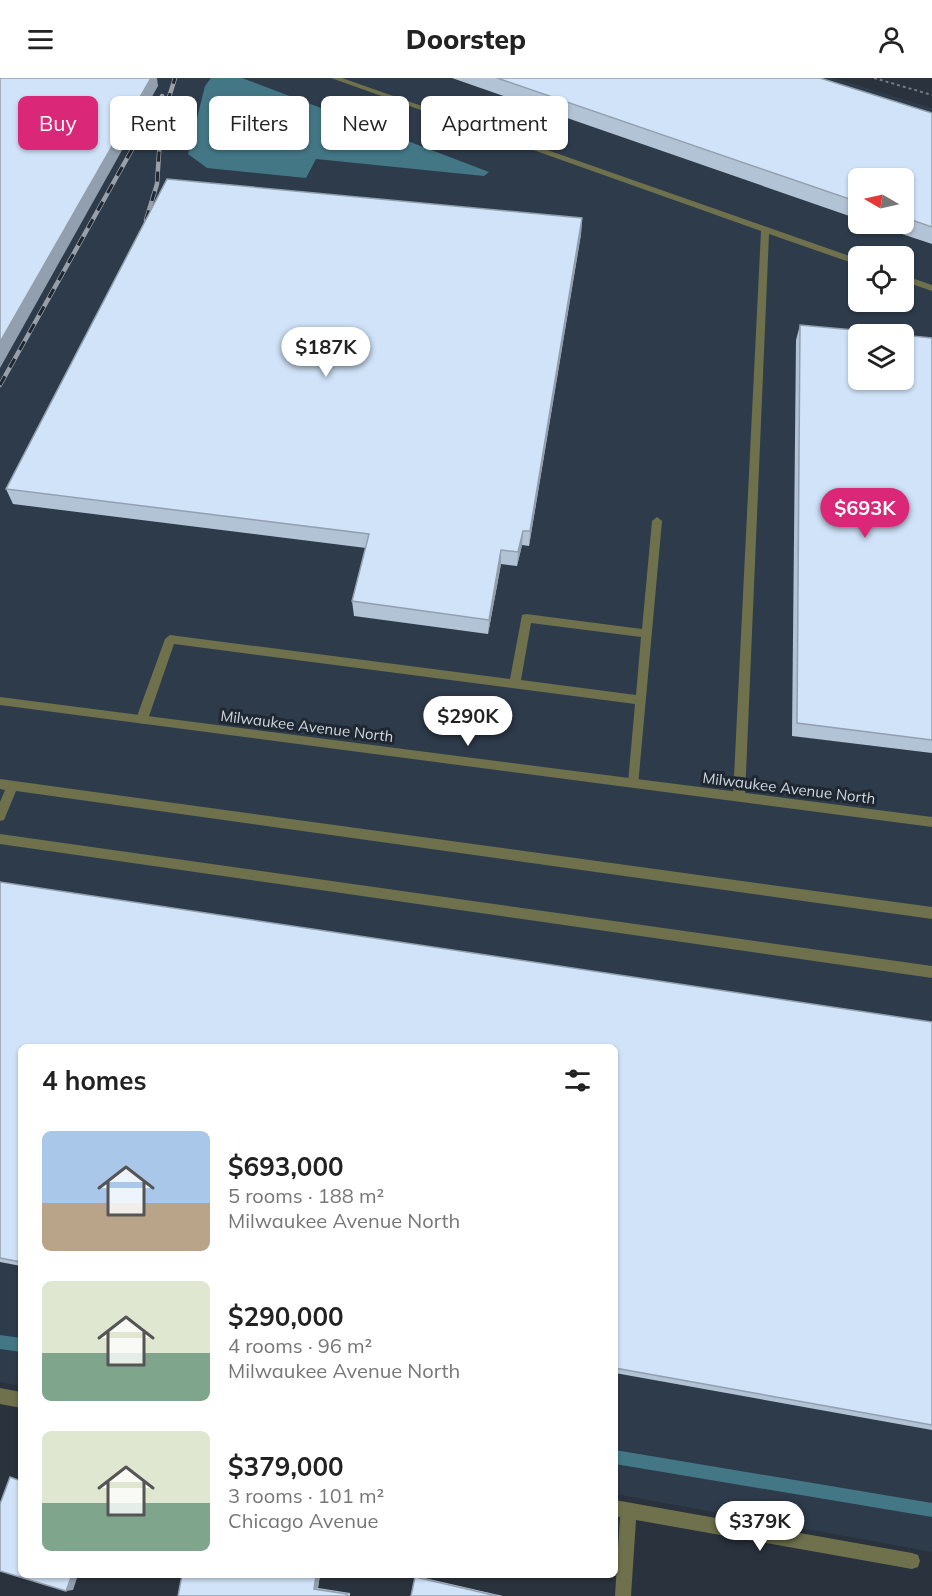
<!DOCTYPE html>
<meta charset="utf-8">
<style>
body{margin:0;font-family:Mulish,sans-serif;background:#f6f6f6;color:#222;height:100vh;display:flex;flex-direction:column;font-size:22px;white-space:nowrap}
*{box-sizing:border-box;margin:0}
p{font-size:20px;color:#767676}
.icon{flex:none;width:33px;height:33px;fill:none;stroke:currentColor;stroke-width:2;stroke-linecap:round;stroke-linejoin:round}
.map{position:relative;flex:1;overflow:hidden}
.drawer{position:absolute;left:18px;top:966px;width:600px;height:534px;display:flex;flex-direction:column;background:#fff;border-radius:9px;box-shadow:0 2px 4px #0004}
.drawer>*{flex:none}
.banner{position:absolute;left:18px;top:18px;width:600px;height:54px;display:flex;gap:12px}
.needle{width:39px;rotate:279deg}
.fabs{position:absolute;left:848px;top:90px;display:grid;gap:12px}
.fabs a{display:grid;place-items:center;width:66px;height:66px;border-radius:9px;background:#fff;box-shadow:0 2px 4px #0004;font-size:30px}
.price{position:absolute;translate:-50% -51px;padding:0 14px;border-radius:21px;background:#fff;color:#222;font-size:20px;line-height:39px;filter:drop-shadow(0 2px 3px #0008)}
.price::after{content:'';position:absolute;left:50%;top:36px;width:18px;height:14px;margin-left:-9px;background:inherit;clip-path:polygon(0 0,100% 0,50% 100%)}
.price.on{background:#db2777;color:#fff}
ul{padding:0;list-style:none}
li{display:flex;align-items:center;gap:18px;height:150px;padding:0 24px}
li span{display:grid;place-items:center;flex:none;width:168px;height:120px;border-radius:9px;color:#555}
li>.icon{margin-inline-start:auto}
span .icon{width:72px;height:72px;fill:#fffc;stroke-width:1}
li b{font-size:26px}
h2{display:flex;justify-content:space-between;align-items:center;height:72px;padding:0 24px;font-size:26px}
.pill{padding:0 21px;border-radius:9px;background:#fff;box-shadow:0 2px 4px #0004;font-size:21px;line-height:54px}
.pill.on{background:#db2777;color:#fff}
header{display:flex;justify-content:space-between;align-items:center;height:78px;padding:0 24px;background:#fff;font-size:27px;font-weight:800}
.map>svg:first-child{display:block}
.built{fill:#2e3b4b;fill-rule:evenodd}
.water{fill:#437786}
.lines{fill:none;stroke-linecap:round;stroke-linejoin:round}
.stream{fill:#437786;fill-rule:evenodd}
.path{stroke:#737b84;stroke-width:2;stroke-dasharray:3 3;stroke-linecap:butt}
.service{fill:#6e714c;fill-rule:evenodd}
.minor{fill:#6e714c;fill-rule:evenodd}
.rail-casing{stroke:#99a0a9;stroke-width:4.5}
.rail{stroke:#1f2832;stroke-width:3;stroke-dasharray:10;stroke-linecap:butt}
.wall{fill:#b3c3d6}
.shaded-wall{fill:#929fae}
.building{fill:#d0e3f9;stroke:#929fae;stroke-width:1.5}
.labels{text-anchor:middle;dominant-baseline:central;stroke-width:6;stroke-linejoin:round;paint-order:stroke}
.street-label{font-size:15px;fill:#d1d7de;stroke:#1f2832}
</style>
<header><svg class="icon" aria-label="menu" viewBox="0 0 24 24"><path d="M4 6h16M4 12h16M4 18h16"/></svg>Doorstep<svg class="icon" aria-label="person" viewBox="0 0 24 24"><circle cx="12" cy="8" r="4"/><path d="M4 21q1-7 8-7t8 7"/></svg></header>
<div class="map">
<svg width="932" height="1518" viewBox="0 0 932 1518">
<rect width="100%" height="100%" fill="#29323d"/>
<path class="built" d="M0 0H834L932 30V1474L615 1416V969H21V1308L0 1304ZM858 100H903V146H858ZM858 178H903V224H858ZM858 256H903V302H858Z"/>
<path class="water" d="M211 0H242L489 94 484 98 316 81 306 100 207 90 188 76 205 8Z"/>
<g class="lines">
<g class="stream">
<path d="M0 1257 21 1260V1274L0 1271Z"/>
<path d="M615 1372 932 1425V1439L615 1386Z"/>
</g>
<path class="path" d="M874 0 932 17"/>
<g class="service">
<path d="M331 0H342L858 181V187L769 156 745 719 743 722H735L733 719 761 153Z"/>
<path d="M903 197 932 207V213L903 203Z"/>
<path d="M657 439 662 443 638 708H630L628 705 635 626 174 566 148 641 142 646 136 641 165 561 170 557 510 601 522 537 526 536 642 551 652 443ZM531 545 641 559 636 617 521 602Z"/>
<path d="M0 701 932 829V841L16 713 4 742 0 743V724L5 712 0 711Z"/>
<path d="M0 756 932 888V900L0 766Z"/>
</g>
<g class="minor">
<path d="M0 619 932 739V749L0 627Z"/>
<path d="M0 1310 21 1314V1330L0 1326Z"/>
<path d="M615 1422 912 1475 918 1477 920 1483 918 1489 912 1491 636 1442 631 1518H615L620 1439 615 1438Z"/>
</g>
<defs>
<g id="rail">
<path d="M146 142 157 106 161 45 175 0"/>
<path d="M0 307 162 18"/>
</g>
</defs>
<use href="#rail" class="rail-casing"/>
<use href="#rail" class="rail"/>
</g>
<g class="wall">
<path d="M452 0H820L932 35V166L872 146H903V100H858V141Z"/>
<path d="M582 140 581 156 529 468 522 467 517 488 501 486 488 556 354 538 352 523 366 470 13 426 6 411Z"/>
<path d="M800 247 932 260V675L792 658 796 262Z"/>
<path d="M0 804 932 944V1352L615 1295V969H21V1188L0 1184Z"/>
<path d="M182 1497H320L318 1510 350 1515V1518Z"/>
<path d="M416 1498 503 1518H411L415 1499Z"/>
</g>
<g class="shaded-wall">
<path d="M146 0H157L158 8 0 290V264Z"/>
<path d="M582 140 581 156 529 468 530 453Z"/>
<path d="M523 453 522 467 517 488 518 474Z"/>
<path d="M501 472V486L488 556 489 542Z"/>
<path d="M72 1497H78L73 1512 66 1513Z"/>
<path d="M316 1497H320L318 1510 314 1511Z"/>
</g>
<g class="building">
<path d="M0 0H151L0 264Z"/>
<path d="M497 0H820L932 35V149L903 139V100H858V124Z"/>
<path d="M167 101 582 140 530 453H523L518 474 501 472 489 542 352 523 369 456 6 411Z"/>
<path d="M800 247 897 256H858V302H903V257L932 260V662L797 645Z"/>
<path d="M0 804 932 944V1347L615 1290V969H21V1184L0 1180Z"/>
<path d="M10 1399 21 1403V1497H72L66 1513 0 1493V1426Z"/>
<path d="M182 1497H316L314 1511 347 1516V1518H178Z"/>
<path d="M415 1499 497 1518H411Z"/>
</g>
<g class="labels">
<g class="street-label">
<text transform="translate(307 648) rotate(7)">Milwaukee Avenue North</text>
<text transform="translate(789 710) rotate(7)">Milwaukee Avenue North</text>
</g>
</g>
</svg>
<div class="fabs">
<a><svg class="needle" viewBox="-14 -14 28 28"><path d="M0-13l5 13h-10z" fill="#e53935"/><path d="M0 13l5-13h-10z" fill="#767676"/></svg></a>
<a><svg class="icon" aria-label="locate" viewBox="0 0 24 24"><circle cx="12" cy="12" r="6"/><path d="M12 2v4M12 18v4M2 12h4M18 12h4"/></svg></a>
<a><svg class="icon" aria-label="layers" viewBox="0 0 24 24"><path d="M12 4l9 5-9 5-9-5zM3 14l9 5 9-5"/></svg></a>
</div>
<b class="price" style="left:326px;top:300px">$187K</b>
<b class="price on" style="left:865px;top:461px">$693K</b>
<b class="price" style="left:468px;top:669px">$290K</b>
<b class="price" style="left:760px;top:1474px">$379K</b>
<div class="banner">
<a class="pill on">Buy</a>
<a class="pill">Rent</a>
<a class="pill">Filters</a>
<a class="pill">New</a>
<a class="pill">Apartment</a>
</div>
<section class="drawer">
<h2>4 homes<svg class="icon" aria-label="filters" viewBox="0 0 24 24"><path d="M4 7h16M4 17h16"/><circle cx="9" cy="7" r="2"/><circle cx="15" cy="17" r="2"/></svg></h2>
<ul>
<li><span style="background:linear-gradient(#a9c7e8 60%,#b9a48a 0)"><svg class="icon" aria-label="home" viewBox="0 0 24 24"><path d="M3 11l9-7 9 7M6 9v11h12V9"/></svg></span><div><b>$693,000</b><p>5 rooms · 188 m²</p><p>Milwaukee Avenue North</p></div></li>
<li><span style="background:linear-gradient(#dfe7d0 60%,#7fa58c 0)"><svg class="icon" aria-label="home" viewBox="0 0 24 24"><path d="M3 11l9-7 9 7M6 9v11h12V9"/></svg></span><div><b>$290,000</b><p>4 rooms · 96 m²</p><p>Milwaukee Avenue North</p></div></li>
<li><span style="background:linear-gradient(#dfe7d0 60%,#7fa58c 0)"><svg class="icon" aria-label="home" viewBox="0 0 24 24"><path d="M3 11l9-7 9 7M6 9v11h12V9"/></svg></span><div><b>$379,000</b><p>3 rooms · 101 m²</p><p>Chicago Avenue</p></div></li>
</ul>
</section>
</div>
